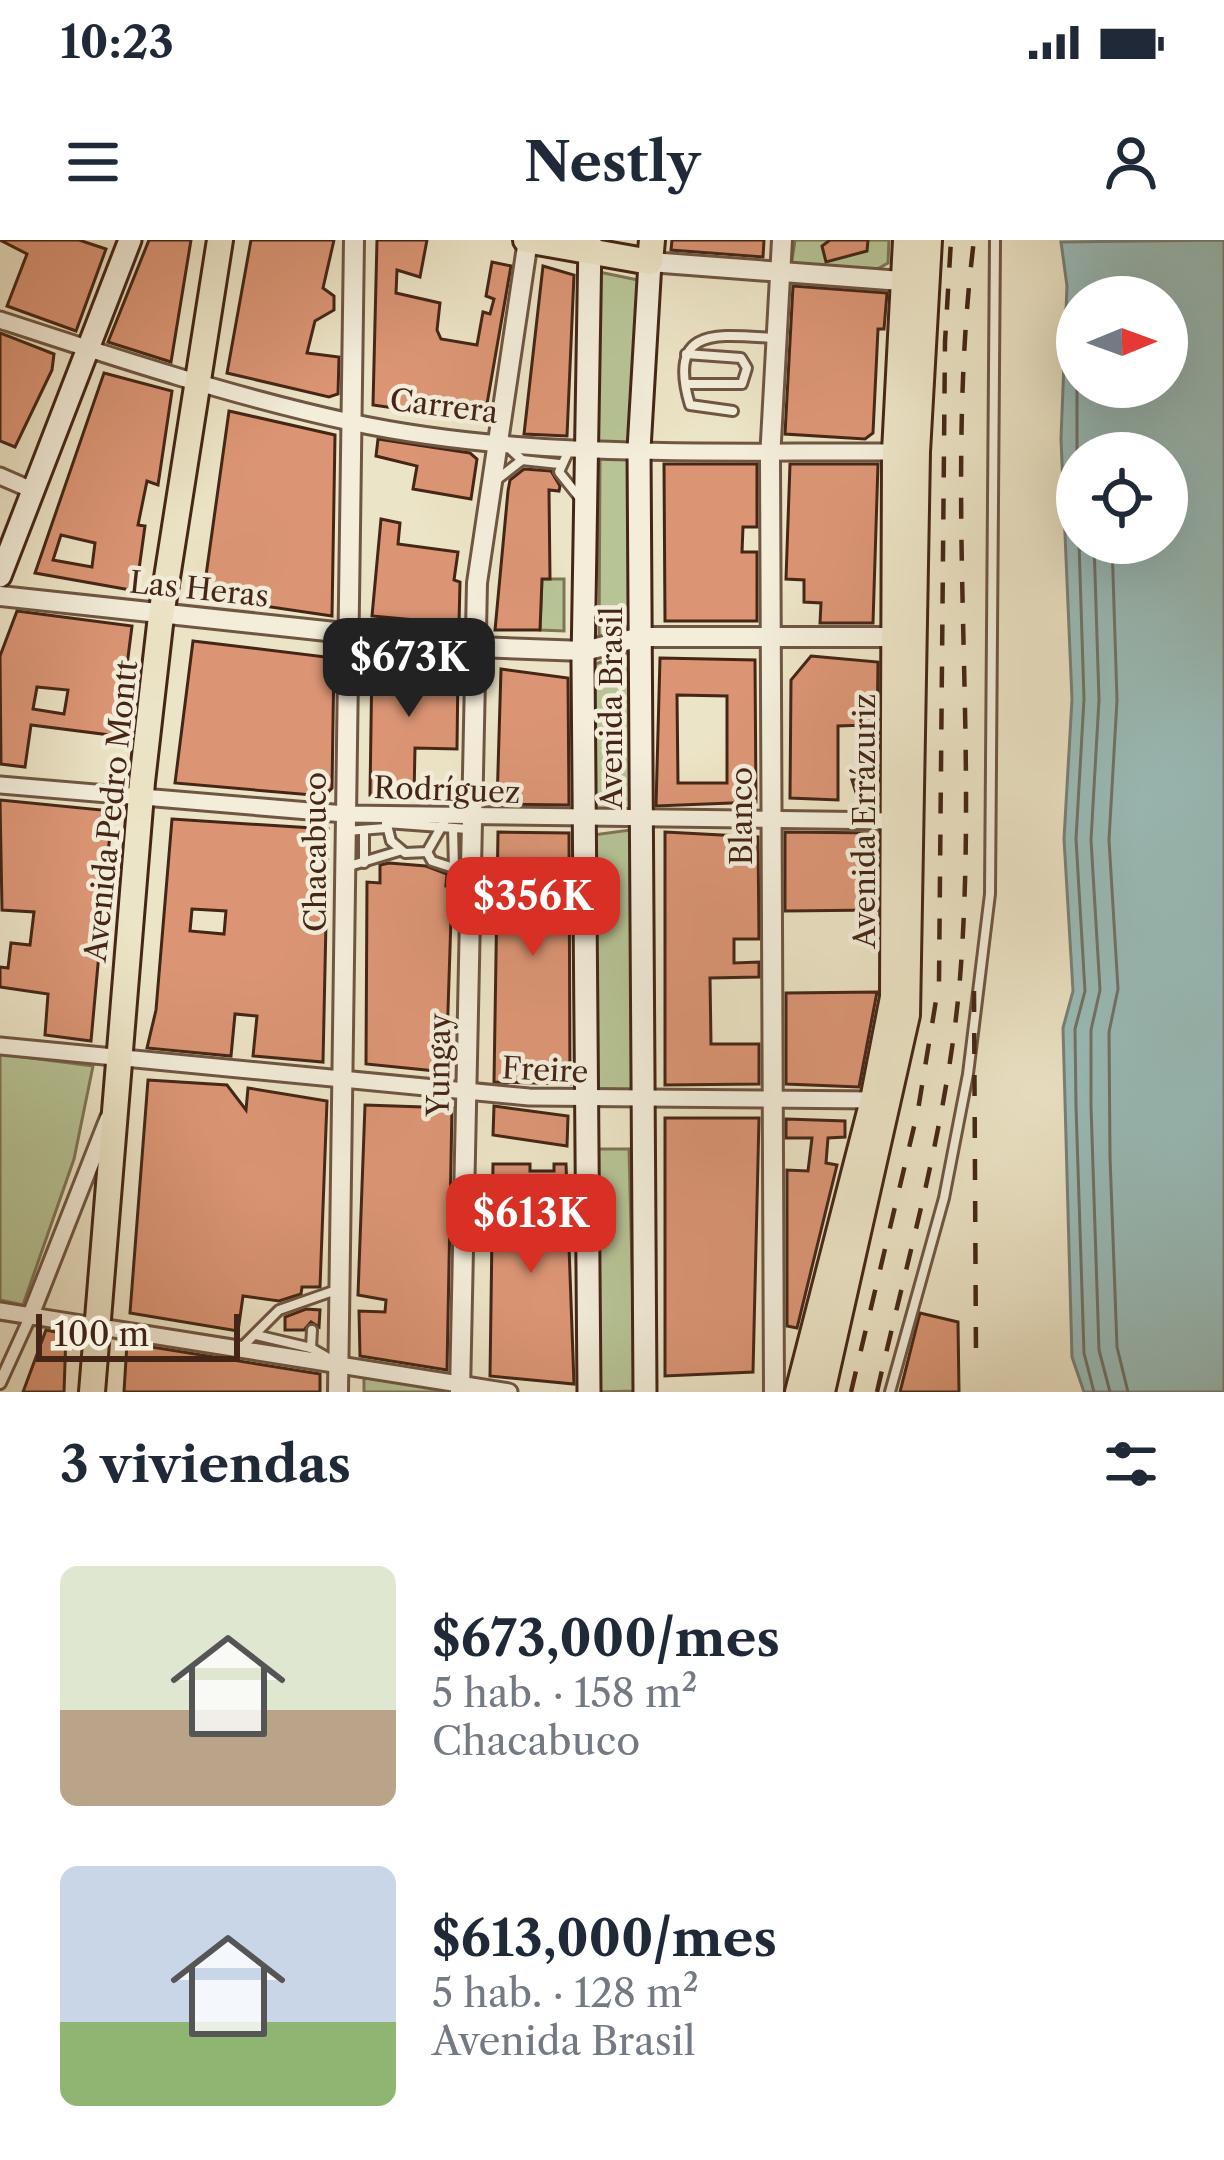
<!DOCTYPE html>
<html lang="es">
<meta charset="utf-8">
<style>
body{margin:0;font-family:"Libre Caslon Text",serif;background:#f6f6f7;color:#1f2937;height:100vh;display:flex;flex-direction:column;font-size:45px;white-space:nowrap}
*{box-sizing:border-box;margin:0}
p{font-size:39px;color:#747a83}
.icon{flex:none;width:66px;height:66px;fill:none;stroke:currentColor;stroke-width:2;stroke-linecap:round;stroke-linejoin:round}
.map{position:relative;height:1152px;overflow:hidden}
.drawer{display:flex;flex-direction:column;background:#fff;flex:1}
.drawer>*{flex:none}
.needle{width:78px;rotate:89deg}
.fabs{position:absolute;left:1056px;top:36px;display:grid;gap:24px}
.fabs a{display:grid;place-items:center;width:132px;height:132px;border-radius:50%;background:#fff;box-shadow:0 12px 48px #0002;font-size:60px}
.scale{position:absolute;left:36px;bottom:30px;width:204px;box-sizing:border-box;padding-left:12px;border:6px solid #452616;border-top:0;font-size:33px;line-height:42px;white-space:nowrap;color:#452616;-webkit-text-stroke:9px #f3edda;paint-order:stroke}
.price{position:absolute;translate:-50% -102px;padding:0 27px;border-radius:24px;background:#d93025;color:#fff;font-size:39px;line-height:78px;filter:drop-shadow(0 3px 6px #0008)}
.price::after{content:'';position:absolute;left:50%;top:72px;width:36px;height:27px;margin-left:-18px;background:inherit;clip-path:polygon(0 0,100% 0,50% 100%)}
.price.active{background:#222;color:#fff}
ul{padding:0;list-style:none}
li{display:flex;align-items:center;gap:36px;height:300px;padding:0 60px}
li span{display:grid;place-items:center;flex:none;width:336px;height:240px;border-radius:18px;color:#555}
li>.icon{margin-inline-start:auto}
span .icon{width:144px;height:144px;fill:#fffc;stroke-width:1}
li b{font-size:51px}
h2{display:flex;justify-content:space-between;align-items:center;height:144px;padding:0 60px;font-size:51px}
.status{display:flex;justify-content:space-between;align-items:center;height:84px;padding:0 60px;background:#fff;direction:ltr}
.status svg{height:33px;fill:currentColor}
header{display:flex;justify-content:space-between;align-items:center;height:156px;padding:0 60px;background:#fff;font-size:54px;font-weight:700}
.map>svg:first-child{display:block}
.green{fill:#b7c496;stroke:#7e7556;stroke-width:3}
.water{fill:#9abebb;stroke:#788179;stroke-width:3;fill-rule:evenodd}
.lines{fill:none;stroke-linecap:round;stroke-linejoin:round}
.shore{stroke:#707268;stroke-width:3}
.building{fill:#db9575;stroke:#452616;stroke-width:3;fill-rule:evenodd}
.service-casing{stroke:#6f5642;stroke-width:14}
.pedestrian-casing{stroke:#6f5642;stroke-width:16}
.minor-casing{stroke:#6f5642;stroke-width:21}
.tertiary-casing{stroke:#6f5642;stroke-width:24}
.secondary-casing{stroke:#452616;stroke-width:27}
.primary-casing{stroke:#452616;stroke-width:30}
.service{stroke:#f3edda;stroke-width:8}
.pedestrian{stroke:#f3edda;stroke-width:10}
.minor{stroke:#f3edda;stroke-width:15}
.tertiary{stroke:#f3edda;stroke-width:18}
.secondary{stroke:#f3edda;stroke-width:21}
.primary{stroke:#ece4c6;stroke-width:24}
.rail{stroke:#452616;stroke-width:4.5;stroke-dasharray:21 21;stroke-linecap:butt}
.labels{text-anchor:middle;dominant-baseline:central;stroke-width:9;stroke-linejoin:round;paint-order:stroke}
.street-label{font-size:30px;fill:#452616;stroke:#f3edda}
</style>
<div class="status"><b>10:23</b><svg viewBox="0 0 49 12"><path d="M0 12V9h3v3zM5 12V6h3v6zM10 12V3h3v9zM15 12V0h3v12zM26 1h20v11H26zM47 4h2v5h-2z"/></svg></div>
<header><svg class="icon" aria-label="menu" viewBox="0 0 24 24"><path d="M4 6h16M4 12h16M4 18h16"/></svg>Nestly<svg class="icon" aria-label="person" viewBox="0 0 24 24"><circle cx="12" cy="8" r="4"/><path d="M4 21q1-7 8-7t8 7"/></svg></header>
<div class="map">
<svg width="1224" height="1152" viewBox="0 0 1224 1152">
<rect width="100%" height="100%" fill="#ece4c6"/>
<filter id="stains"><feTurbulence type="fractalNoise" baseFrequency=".00167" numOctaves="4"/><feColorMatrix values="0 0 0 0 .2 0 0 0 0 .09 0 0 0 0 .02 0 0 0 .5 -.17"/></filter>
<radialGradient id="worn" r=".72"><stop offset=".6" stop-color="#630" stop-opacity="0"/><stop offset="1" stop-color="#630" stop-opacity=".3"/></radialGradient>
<g class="green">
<path d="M795 0H889L888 23 872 32 791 27Z"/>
<path d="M599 32 638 40 633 202 599 205 595 200Z"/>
<path d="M600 218H629L632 394 599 400Z"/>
<path d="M542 339H564V391L540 390Z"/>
<path d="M632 411V574L593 570 595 424Z"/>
<path d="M630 590 636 597 634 850 599 854 594 849 593 595Z"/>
<path d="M0 814 93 826 74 919 23 1065 0 1060Z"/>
<path d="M594 909H629L635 1151 597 1152Z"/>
<path d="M364 1134 442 1145V1152H364Z"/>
</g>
<path class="water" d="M1224 0V1152H1084L1072 1117 1063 788 1073 751 1064 599 1072 459 1061 199 1067 46 1061 2ZM1077 57H1167V147H1077ZM1077 213H1167V303H1077Z"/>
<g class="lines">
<g class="shore">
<path d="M1077 116V260"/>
<path d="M1079 303 1084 459 1076 599 1085 751 1075 789 1076 866 1084 1113 1094 1152"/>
<path d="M1094 303 1099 460 1091 600 1100 750 1091 790V866L1099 1110 1110 1152"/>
<path d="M1112 303 1117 460 1109 600 1118 749 1109 792 1110 917 1117 1107 1128 1152"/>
</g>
</g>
<g class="building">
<path d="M0 0H79L106 9 76 91 7 66 27 14Z"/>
<path d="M149 0H191L171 122 108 102Z"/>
<path d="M251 0H334L323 48 334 56V70L315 81 307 113 339 117 338 154 329 157 227 133Z"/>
<path d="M377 0H427L420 37 397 30 396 53 440 63 437 90 441 99 477 105 483 72 490 74 494 59 486 56 492 22 511 26 484 181 373 165Z"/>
<path d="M672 0H764L763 17 671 10Z"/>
<path d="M830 0H868L867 11 826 22 822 6Z"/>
<path d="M543 26 574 35 567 196 524 194Z"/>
<path d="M793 46 887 53 884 89H878L873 193 865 199 785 194Z"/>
<path d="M0 93 54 114 52 130 15 207 0 201Z"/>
<path d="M104 133 172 151 158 245 147 241 138 285 145 286 136 351 35 333ZM61 295 95 303 92 327 53 320Z"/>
<path d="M229 171 335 195 332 376 203 357Z"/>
<path d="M378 199 470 213 477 219 471 259 413 249 417 226 376 216Z"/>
<path d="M664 224H757V287H743L742 312H757V381H665Z"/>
<path d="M790 224H878L873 383H820L821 363 804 362V340L786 339Z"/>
<path d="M524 229 551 231 560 246 559 251 549 250 550 339H542L540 390H495L508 251 510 240Z"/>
<path d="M381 279 400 283 398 304 458 312 454 340 460 342 459 384 372 376Z"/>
<path d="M17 371 132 386 118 496 31 485 25 527 1 524 0 416ZM37 447 68 450 64 474 33 469Z"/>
<path d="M193 401 334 418 332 548 324 556 175 543Z"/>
<path d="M811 416 878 422 877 499 866 498V485L838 486V560L790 558 791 440Z"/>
<path d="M660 418 755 420 756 562 656 566ZM677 455 727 456V543H678Z"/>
<path d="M372 419 458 427 457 509 415 508 414 556 370 555Z"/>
<path d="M501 429 568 438 569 565 497 564Z"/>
<path d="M875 539V559H858L852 540Z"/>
<path d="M0 560 112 571 91 801 45 795 48 754 0 747V727L8 728 11 703 30 705 34 672 2 670Z"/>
<path d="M172 579 328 589 323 822 253 816 257 776 235 774 231 816 147 808 156 770ZM192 669 226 671 224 694 190 691Z"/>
<path d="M498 592 569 593 570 844 494 842Z"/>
<path d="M665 592 758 597 759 699H734V723L759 722V737L710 738 711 804H759V844L665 845Z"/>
<path d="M785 592 877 593V670L785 671Z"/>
<path d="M389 623 426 626 447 634 446 646 452 647 446 832 366 824 367 642 380 643V625Z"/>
<path d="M877 752 859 847 786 844V753Z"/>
<path d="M148 840 227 845 246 870 248 848 327 861 320 1047H302L301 1054 279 1061 243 1056 238 1091 130 1073Z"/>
<path d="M365 865 452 868 447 1130 360 1116 359 1071 385 1072 386 1060 358 1055Z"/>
<path d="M494 866 568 876 567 906 493 895Z"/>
<path d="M665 878H759L753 1132 665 1136Z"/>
<path d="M786 879 845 881V897L828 898 826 923 837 925 797 1088 787 1086V930L808 931 812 898H786Z"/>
<path d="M493 924H530V931H554V924H566L574 1144 490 1136Z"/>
<path d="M306 1069 320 1070 319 1087 311 1082 304 1090H285V1077Z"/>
<path d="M920 1073 958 1082 959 1152H900Z"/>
<path d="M46 1090 66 1094 64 1152H23Z"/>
<path d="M127 1103 320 1134V1152H124Z"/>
</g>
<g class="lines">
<defs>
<g id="service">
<path d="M686 114 741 118 747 128 742 144H686"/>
<path d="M733 171 690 165C666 85 718 95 775 98"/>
<path d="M507 206 522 220 559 224"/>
<path d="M569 210 559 232 579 257"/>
<path d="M495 241 522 220"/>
<path d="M385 577 391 601 405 613 427 612 447 577"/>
<path d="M386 583 468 589"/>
<path d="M453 588 454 628"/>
<path d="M364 590V623"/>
<path d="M346 591 386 588"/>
<path d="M427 612 432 621 466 632"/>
<path d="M346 627 399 611"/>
<path d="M312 1090 311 1108 332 1120"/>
<path d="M256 1095 311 1108"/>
<path d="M242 1107 279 1070 339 1049"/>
<path d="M890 1152 944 958 968 834 990 654 995 0"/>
</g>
<path id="pedestrian" d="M0 1143 30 1077"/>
<g id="minor">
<path d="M0 80C116 118 231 156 350 182 527 220 715 211 895 212"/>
<path d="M0 236 32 250"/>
<path d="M0 545 345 574 893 581"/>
<path d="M0 806 529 857 873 860"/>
<path d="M0 1071 509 1152"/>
<path d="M30 1077 108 879"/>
</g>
<g id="tertiary">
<path d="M650 22 915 42"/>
<path d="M0 356 476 407 584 411 641 397H894"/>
<path d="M338 1152 354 0"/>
<path d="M460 1152 477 343 528 0"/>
<path d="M774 1152 770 219 782 0"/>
</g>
<g id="secondary">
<path d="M0 336 130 0"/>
<path d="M589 1152 583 423 590 0"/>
<path d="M645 1152 639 209 650 22"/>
</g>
<g id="primary">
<path d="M526 0 650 22 652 0"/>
<path d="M92 1152 142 542 161 376 220 0"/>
<path d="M798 1152 873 860 893 757 895 212 906 0"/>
<path d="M822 1152 907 775 917 212 929 0"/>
</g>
</defs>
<use href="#service" class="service-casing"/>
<use href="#pedestrian" class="pedestrian-casing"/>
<use href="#minor" class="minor-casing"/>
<use href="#tertiary" class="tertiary-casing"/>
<use href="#secondary" class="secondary-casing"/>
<use href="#primary" class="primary-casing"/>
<use href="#service" class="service"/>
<use href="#pedestrian" class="pedestrian"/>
<use href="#minor" class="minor"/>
<use href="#tertiary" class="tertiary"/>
<use href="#secondary" class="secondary"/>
<use href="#primary" class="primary"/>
<g class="rail">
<path d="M974 751 976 1117"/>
<path d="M851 1152 918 870 939 742 945 102 951 0"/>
<path d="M877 1152C909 1011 951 870 961 725 978 485 944 240 974 0"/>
</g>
</g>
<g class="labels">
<g class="street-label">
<text transform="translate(444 166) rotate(7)">Carrera</text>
<text transform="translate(199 349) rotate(6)">Las Heras</text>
<text transform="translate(611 468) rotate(-90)">Avenida Brasil</text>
<text transform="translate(447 550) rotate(2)">Rodríguez</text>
<text transform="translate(111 571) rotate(-84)">Avenida Pedro Montt</text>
<text transform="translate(741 576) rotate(-90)">Blanco</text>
<text transform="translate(864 581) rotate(-90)">Avenida Errázuriz</text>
<text transform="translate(315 612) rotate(-90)">Chacabuco</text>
<text transform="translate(439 825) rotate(-89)">Yungay</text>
<text transform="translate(545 830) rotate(3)">Freire</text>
</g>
</g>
<rect width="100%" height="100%" filter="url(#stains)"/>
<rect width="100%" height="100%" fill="url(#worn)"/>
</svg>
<div class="fabs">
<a><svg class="needle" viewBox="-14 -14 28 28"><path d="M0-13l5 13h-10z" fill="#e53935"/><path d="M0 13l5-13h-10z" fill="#747a83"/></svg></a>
<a><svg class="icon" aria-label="locate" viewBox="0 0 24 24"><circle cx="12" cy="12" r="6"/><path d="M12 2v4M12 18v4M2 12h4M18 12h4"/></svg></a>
</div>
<div class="scale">100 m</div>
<b class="price active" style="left:409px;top:480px">$673K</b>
<b class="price" style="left:533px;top:719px">$356K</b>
<b class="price" style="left:531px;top:1036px">$613K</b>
</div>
<section class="drawer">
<h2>3 viviendas<svg class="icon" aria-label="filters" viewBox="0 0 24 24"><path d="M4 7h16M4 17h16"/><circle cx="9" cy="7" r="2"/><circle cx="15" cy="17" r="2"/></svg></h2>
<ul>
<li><span style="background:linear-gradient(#dfe7d0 60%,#b9a48a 0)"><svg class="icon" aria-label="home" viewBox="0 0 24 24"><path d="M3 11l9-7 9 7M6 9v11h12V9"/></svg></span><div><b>$673,000/mes</b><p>5 hab. · 158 m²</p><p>Chacabuco</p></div></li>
<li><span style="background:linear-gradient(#c9d6e8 65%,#8fb573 0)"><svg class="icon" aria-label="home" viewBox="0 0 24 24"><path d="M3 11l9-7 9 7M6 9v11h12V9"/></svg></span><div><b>$613,000/mes</b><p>5 hab. · 128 m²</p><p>Avenida Brasil</p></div></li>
</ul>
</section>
